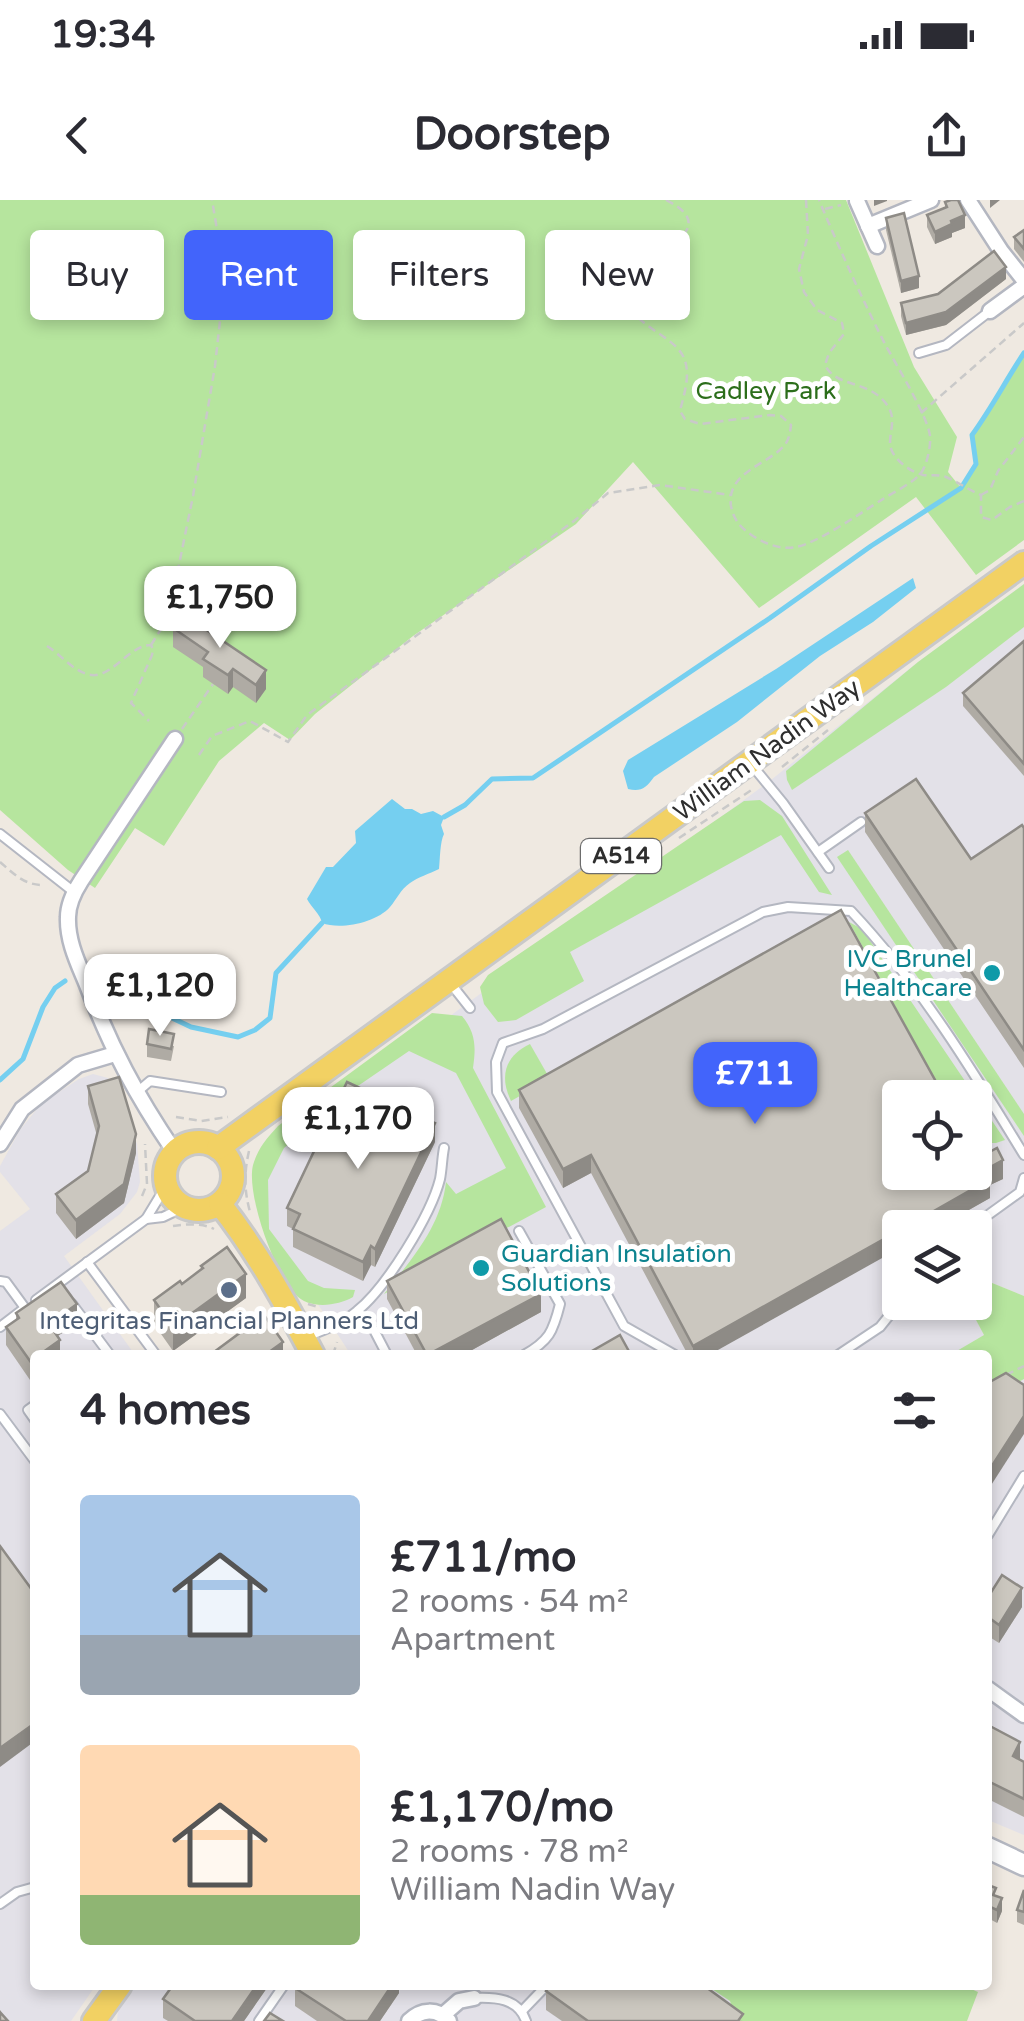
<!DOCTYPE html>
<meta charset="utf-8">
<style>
body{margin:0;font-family:"Varela Round",sans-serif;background:#f7f7f7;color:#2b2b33;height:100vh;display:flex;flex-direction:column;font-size:38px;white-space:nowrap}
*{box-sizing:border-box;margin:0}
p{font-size:32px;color:#7c7c81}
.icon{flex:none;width:55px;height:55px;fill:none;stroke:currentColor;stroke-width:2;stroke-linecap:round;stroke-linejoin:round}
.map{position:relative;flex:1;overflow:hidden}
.details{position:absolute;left:30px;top:1150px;width:962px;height:640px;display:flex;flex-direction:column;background:#fff;border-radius:10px;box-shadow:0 5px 15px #0003}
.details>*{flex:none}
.guide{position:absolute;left:30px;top:30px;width:965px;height:90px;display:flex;gap:20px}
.buttons{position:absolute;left:882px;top:880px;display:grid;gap:20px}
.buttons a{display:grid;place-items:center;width:110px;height:110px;border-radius:10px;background:#fff;box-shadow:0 5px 15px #0003;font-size:50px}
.price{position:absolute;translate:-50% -85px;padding:0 22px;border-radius:20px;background:#fff;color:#222;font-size:32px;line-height:65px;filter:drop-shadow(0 2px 5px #0008)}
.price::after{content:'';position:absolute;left:50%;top:60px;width:30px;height:22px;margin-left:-15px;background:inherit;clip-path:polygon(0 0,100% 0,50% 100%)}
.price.on{background:#4264fb;color:#fff}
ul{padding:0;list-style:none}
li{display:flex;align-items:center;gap:30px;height:250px;padding:0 50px}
li span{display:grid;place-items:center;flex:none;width:280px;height:200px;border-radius:10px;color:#555}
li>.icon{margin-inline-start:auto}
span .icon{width:120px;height:120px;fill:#fffc;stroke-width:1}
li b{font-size:42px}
h2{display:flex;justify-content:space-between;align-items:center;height:120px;padding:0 50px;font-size:42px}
.tag{padding:0 35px;border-radius:10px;background:#fff;box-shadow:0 5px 15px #0003;font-size:35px;line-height:90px}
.tag.on{background:#4264fb;color:#fff}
.status{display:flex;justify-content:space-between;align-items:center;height:70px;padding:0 50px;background:#fff;direction:ltr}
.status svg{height:28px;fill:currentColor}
header{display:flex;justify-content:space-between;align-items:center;height:130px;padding:0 50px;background:#fff;font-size:45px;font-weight:800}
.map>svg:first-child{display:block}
.industrial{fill:#e3e1e8;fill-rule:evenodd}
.green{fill:#b6e59e}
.water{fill:#75cff0}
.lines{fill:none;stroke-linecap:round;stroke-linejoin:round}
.stream{stroke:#75cff0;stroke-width:5}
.lane-casing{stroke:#b4b7c1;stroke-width:12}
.street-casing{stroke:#b4b7c1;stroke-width:19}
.secondary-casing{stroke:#b4b7c1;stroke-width:25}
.primary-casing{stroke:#c9c9c9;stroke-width:28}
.path{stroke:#c9c9c9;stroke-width:2.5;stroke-dasharray:8 5;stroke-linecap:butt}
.lane{stroke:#fff;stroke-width:8}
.street{stroke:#fff;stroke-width:14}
.secondary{stroke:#fff;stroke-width:20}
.primary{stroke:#f2d163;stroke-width:22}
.wall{fill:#afaba4}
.shaded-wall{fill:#8e8b86}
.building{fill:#cbc7bf;stroke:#8e8b86;stroke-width:2.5}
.culture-dot{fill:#0f9aa8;stroke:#fff;stroke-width:4}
.service-dot{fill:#5c6f8a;stroke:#fff;stroke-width:4}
.labels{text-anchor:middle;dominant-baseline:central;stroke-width:10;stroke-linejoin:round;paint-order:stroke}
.shield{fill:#fff;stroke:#6d6d6d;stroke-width:2.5}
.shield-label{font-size:22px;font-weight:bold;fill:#2e2e2e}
.park-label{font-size:25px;fill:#2c6e1b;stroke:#fff}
.street-label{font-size:25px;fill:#2e2e2e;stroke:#fff}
.culture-label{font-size:25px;fill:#0d838f;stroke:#fff;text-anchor:end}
.service-label{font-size:25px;fill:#4e5e75;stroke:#fff}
</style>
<div class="status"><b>19:34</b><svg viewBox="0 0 49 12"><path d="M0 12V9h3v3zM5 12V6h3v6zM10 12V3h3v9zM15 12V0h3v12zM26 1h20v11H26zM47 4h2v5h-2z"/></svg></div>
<header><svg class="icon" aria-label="back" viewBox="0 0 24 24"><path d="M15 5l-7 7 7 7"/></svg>Doorstep<svg class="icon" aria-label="share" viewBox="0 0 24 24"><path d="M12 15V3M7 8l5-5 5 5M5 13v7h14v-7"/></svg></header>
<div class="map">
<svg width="1024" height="1821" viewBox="0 0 1024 1821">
<rect width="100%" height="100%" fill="#efe9e1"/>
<g class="industrial">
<path d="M1024 384V1096L975 1076V1028H900V1102L967 1103 984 1135 952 1155H351L269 1029 260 980 276 944 771 580 918 462ZM900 898H975V972H900Z"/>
<path d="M93 874 108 878 119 896 137 944 140 982 137 992 120 1014 64 1056 135 1155H35V1785H96L71 1821H0V1031L30 1009 0 972V966L20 930 41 904 79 879Z"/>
<path d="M1024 1178V1635L988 1620V1196Z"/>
<path d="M135 1785H710L713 1789 730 1801 737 1821H117L118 1810Z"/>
</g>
<g class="green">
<path d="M0 0H846L914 167 957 237 948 272 961 288 976 264 972 235C991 209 1006 180 1024 153V340L976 375 916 297 759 408 633 262 576 324 413 436 315 514 290 540 264 523 219 561 164 646 135 628 95 688 68 670 0 610Z"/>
<path d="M1024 384V427L946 487 792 590 787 580 786 571 918 462Z"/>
<path d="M760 600 782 616 832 695 819 692 781 635 570 752 584 781 516 820 498 822 484 804 480 787 488 775 744 601Z"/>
<path d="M848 650 1024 914V936L837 657Z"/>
<path d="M849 722 862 729 1005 940 996 943H986L975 955V898L945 897Z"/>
<path d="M432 813 462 816C476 833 476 847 473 868L546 1007 384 1094C411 1060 441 1027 446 982L456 994 506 968 456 873 409 851 352 890 284 948 268 980 269 1029 308 1081 324 1088 355 1090 353 1097C337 1106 309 1110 295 1094 274 1072 246 994 253 965 258 948 267 938 278 926Z"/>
<path d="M530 844 550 879 511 901C499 876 505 856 530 844Z"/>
<path d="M975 1076 1024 1096V1179L988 1198V1155H950L984 1135 967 1103 975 1102Z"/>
<path d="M710 1785H962L978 1792 967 1821H737L730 1801 712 1789Z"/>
</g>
<g class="water">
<path d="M913 378 916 388 873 422 820 456 737 522 654 577C646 588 641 592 628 589L623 571 628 560 776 469Z"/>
<path d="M392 599 405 609H412L421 614 433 611 444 617 441 625 444 634C440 641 440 660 439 669 429 674 418 677 410 683 400 690 397 699 390 707 376 723 340 730 322 723 321 715 311 707 307 699L326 667H333L356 643 355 631Z"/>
</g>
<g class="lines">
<g class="stream">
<path d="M444 617 465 605 492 579 533 578 770 418 871 346 961 288 976 264 972 235C991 209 1006 180 1024 153"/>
<path d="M95 769 126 768 135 774 170 817 191 827 238 837 255 830 270 818 276 773 322 723"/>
<path d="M0 880 23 859 43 807 55 788 65 781"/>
</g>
<defs>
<g id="lane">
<path d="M919 153 946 145 990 111"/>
<path d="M751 564 783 603 829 668"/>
<path d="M0 634 74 692"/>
<path d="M818 652 861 622"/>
<path d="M451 784 470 808"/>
<path d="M136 893 150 881 221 892"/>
<path d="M146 1019 163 1017 184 1007"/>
<path d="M970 1028 1020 992 1024 978"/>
<path d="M519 1031 560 1104C553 1132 549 1141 524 1155"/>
<path d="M87 1062 156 1155"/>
<path d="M0 1081 6 1082 25 1108"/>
<path d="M36 1100 146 1019 166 986"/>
<path d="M72 1104 110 1155"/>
<path d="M358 1111 374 1130 387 1155"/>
<path d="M0 1127 21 1111"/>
<path d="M308 1136C325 1130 343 1123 357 1111 386 1088 431 1015 440 979 442 969 442 958 444 948"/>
<path d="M675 1155 624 1126 497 892 496 862 503 843 543 829 763 712 788 707 851 711C919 783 973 871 1024 955"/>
<path d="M838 1155 880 1127 900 1102"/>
<path d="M35 1205 28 1210 35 1220"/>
<path d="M0 1214 35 1261"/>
<path d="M988 1335 1024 1276"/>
<path d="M0 1704 17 1692 35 1687"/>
<path d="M474 1798C495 1797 518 1798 526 1821"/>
<path d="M522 1811 547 1785"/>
<path d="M259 1821 284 1785"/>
</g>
<g id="street">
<path d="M968 0 1001 51 1024 80"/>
<path d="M857 1 877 46"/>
<path d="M868 26 931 0"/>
<path d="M990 111 1024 86"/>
<path d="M0 944 22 909 78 865 115 854"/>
<path d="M174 951C136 895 111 848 87 785 78 763 67 741 68 717 68 704 74 692 81 681L175 539"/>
<path d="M988 1489 1024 1515"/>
<path d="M443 1815 459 1801 474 1798"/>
<path d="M409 1821C421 1809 437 1808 449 1821"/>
</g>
<path id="secondary" d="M988 1648 1024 1665"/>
<g id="primary">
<circle cx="199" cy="976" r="34"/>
<path d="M218 948 1024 363"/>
<path d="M220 1004C257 1051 285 1102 313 1155"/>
<path d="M94 1821 120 1785"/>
</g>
</defs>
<use href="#lane" class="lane-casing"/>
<use href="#street" class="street-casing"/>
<use href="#secondary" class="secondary-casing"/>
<use href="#primary" class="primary-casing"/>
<g class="path">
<path d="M666 0C730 32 639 53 630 88 621 125 672 131 684 158 691 175 684 194 680 211L685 219 700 224 770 215 781 216 791 225C790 233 789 241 783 247 766 265 726 273 731 306 734 321 741 328 753 336 766 344 780 350 796 347 818 343 862 312 883 299 894 292 913 283 921 273 927 265 931 246 930 236 928 217 897 166 886 146 862 99 840 50 819 0"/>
<path d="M806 0 808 35 799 69 804 92 817 110 842 123 844 134 829 153 825 165C836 187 864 180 883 200 898 216 890 227 890 244 891 258 910 272 923 275 931 276 938 274 946 277 958 282 969 290 981 295V317L992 320 1010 307 1024 301"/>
<path d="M825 9 841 5"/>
<path d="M921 213 1024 123"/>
<path d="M981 295 990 290 998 271 1024 237"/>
<path d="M151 445 166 421 171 404 193 296 215 166 223 93 224 71 212 0"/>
<path d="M47 446C60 454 71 469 87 474 110 482 128 445 151 445L153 449 152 455 131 503 149 521"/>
<path d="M182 529 213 484"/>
<path d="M199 555 212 536 250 521 288 542 307 515 574 321 608 293 660 285 730 295"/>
<path d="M782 567 828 530"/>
<path d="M679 638 753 589"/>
<path d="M0 662C14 674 24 685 43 685"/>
<path d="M176 917 201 921 228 917"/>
<path d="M249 951C244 973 244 990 250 1012"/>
<path d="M142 996 147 984 145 944"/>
<path d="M173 1026C187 1024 202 1023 214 1029"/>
<path d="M308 1104 318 1107"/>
<path d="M333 1155 337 1142"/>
<path d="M1006 1175 1024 1166"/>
</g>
<use href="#lane" class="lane"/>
<use href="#street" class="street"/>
<use href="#secondary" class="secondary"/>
<use href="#primary" class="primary"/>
</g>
<g class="wall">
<path d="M945 2 965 28 952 33V37L935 44 927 27V15L945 7Z"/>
<path d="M886 18 919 88 901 93 886 30Z"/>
<path d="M1024 30V62L1014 49V37Z"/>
<path d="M1006 79 946 125 906 135 901 116V103Z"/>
<path d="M173 428 266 489 256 503 233 487 228 494 203 477V467L173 447Z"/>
<path d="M1024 441V576L963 506V493Z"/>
<path d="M865 613 971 659 1024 628V868L865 632Z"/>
<path d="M147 844 174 846 171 861 147 857Z"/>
<path d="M88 886 136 953 124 1003 76 1039 56 1013V994L88 971 97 936 88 904Z"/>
<path d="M519 890 978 958 1003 979 990 985V998L937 1028H900L709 1155H688L591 973 563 988 519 908Z"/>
<path d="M435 942 375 1067 371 1065 363 1081 293 1047V1029L287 1026V1008Z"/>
<path d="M201 1066 246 1098 173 1151 154 1124V1100L182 1084 201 1070Z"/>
<path d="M387 1081 541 1112 463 1155H417L387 1099Z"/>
<path d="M16 1113 77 1123 57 1136 60 1155 30 1180 6 1145V1127L16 1120Z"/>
<path d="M988 1397 1022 1407 999 1443 988 1436Z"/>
<path d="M988 1525 1020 1560 1024 1562V1617L988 1599Z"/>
<path d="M988 1685 996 1696 1002 1711 997 1723 988 1718Z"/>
<path d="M1024 1690V1725L1017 1722V1710Z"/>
<path d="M173 1785H269L244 1821H168L163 1818V1799Z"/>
<path d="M399 1785V1793L380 1821H317L295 1806V1788Z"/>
<path d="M546 1791 743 1821H562L546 1810Z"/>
</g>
<g class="shaded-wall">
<path d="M874 0H887V1L874 6Z"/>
<path d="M990 0H1000L990 8Z"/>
<path d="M965 15V28L952 33V37L935 44V32L951 21Z"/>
<path d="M1006 67V79L946 125 906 135V123Z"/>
<path d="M919 76V88L901 93V81Z"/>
<path d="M233 469V487L228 494V475Z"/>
<path d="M266 470V489L256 503V485Z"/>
<path d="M435 923V942L375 1067V1049Z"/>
<path d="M136 934V953L124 1003 76 1039V1020Z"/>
<path d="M591 955V973L563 988V969Z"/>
<path d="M1003 960V979L990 985V998L937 1028H904L985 970Z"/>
<path d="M900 1030V1048L709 1155H693V1146Z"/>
<path d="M371 1046V1065L363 1081V1062Z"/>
<path d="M246 1074V1098L173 1151V1127Z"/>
<path d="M541 1094V1112L463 1155H428Z"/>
<path d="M77 1104V1123L49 1142V1124Z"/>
<path d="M60 1140V1155H39Z"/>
<path d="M283 1142V1155H265Z"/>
<path d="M35 1158V1176L30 1180V1161Z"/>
<path d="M1024 1216V1234L988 1290V1272Z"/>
<path d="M1022 1388V1407L999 1443V1425Z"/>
<path d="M35 1523V1541L0 1567V1548Z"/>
<path d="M1020 1542V1560L1013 1556Z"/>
<path d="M1002 1698V1711L997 1723V1710Z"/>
<path d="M257 1785H269L244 1821H232Z"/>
<path d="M392 1785H399V1793L380 1821H368Z"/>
</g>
<g class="building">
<path d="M951 0H958L965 15 951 21 952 24 935 32 927 15 947 7 945 2Z"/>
<path d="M904 13 919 76 901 81 886 18Z"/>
<path d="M1024 30V49L1014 37Z"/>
<path d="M994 51 1006 67 946 112 906 123 901 103 938 94Z"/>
<path d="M183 414 266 470 256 485 233 469 228 475 203 459 208 452 173 428Z"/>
<path d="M1024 441V564L963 493Z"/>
<path d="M916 579 971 659 1022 625 1024 628V850L865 613Z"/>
<path d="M841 710 945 898H900V972H975V952L978 958 997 948 1003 960 985 970 990 979 904 1028H900V1030L693 1146 591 955 563 969 519 890Z"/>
<path d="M149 829 174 834 171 849 147 844Z"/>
<path d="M119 877 136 934 124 984 76 1020 56 994 88 971 99 926 88 886Z"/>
<path d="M347 882 435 923 375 1049 371 1046 363 1062 293 1029 300 1014 287 1008Z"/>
<path d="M501 1019 541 1094 427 1155 387 1081Z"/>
<path d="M227 1047 246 1074 173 1127 154 1100 180 1081 182 1084 203 1068 201 1066Z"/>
<path d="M61 1082 77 1104 49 1124 60 1140 39 1155H35V1158L30 1161 6 1127 19 1118 16 1113Z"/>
<path d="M264 1115 283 1142 265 1155H210Z"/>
<path d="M620 1135 631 1155H585Z"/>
<path d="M1006 1173 1024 1185V1216L988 1272V1183Z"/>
<path d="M0 1346 35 1394V1523L0 1548Z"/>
<path d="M1002 1375 1022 1388 999 1425 988 1417V1397Z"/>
<path d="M988 1525 1020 1542 1013 1556 1024 1562V1599L988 1581Z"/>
<path d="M988 1685 996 1688 993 1695 1002 1698 997 1710 988 1706Z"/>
<path d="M1024 1690V1712L1017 1710Z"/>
<path d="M173 1785H257L232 1821H195L163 1799Z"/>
<path d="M297 1785H392L368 1821H346L295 1788Z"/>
<path d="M551 1785H703L743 1814 738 1821H588L546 1791Z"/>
<path d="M0 1812 8 1821H0Z"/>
<path d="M270 1813 283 1821H264Z"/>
</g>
<g class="culture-dot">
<circle cx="992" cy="773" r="10"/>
<circle cx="481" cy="1068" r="10"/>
</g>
<circle class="service-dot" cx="229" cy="1090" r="10"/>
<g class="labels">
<rect class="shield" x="581" y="639" width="80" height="34" rx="8"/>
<g class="shield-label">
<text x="621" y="656">A514</text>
</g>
<g class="park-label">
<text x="766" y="191">Cadley Park</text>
</g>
<g class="street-label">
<text transform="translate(767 550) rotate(-36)">William Nadin Way</text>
</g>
<g class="culture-label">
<text x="972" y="759">IVC Brunel<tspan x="972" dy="29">Healthcare</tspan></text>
<text x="501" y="1054" text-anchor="start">Guardian Insulation<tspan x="501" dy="29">Solutions</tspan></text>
</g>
<g class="service-label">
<text x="229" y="1121">Integritas Financial Planners Ltd</text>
</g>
</g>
</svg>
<div class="buttons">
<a><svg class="icon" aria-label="locate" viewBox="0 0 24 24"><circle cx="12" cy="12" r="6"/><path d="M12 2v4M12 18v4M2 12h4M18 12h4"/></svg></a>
<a><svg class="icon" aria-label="layers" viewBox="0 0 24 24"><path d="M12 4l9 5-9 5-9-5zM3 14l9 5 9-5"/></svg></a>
</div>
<b class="price" style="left:220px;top:451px">£1,750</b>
<b class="price" style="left:160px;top:839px">£1,120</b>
<b class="price on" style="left:755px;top:927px">£711</b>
<b class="price" style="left:358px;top:972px">£1,170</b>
<div class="guide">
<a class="tag">Buy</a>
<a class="tag on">Rent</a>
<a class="tag">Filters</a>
<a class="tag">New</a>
</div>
<section class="details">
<h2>4 homes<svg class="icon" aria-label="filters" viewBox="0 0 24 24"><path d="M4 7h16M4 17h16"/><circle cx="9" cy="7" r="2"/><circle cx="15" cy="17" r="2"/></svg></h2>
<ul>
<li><span style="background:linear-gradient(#a9c7e8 70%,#9aa5b1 0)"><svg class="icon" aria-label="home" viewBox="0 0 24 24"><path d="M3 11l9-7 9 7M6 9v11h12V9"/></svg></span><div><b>£711/mo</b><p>2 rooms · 54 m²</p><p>Apartment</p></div></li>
<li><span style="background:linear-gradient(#ffd9b3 75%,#8fb573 0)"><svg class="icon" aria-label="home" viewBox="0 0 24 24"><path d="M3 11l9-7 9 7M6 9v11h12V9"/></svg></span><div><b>£1,170/mo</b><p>2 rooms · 78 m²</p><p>William Nadin Way</p></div></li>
</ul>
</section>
</div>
